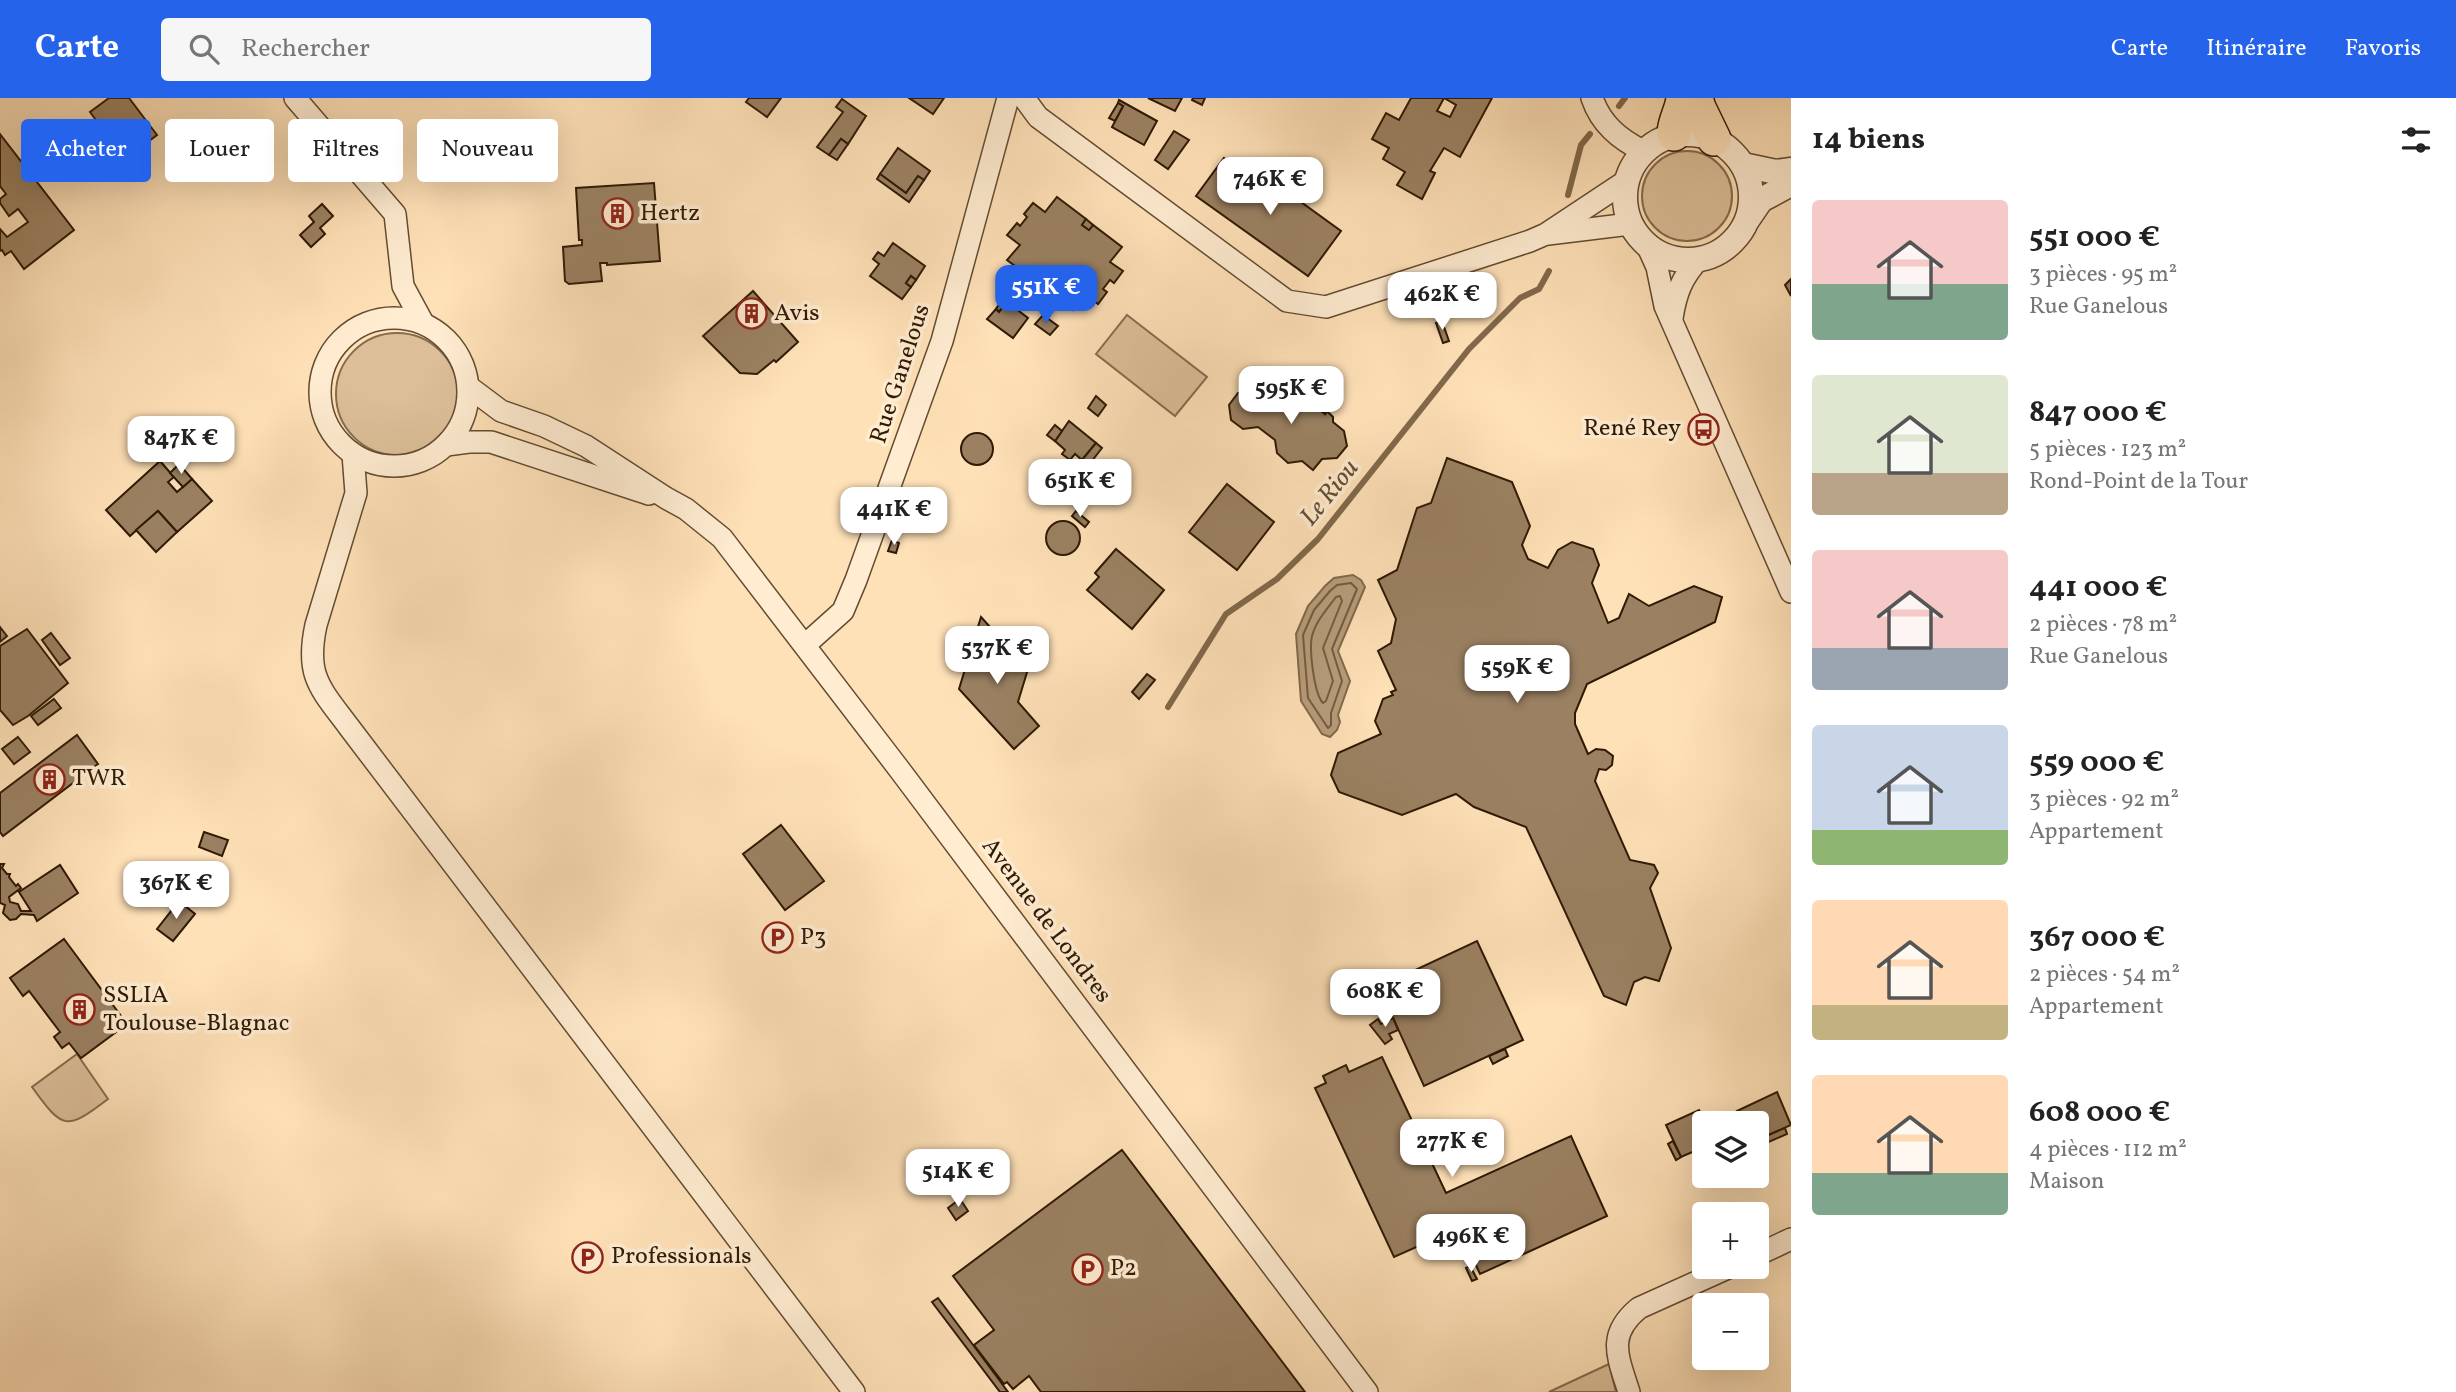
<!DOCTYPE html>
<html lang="fr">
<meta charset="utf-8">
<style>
body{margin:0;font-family:Vollkorn,serif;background:#f6f6f6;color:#222;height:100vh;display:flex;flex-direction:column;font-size:26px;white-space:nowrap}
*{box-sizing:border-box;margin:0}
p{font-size:23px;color:#767676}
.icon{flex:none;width:38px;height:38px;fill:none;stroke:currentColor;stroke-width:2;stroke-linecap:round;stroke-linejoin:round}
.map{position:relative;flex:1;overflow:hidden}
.panel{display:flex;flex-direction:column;background:#fff;width:665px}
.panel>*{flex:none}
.top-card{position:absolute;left:21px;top:21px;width:665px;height:63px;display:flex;gap:14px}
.tools{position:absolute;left:1692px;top:1013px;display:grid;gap:14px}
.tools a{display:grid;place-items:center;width:77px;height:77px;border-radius:7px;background:#fff;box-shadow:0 7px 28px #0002;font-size:35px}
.price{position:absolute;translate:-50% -60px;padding:0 16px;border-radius:14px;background:#fff;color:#222;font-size:23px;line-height:46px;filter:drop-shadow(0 2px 4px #0008)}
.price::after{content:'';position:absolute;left:50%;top:42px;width:21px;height:16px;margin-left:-10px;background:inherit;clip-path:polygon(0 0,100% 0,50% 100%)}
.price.on{background:#2563eb;color:#fff}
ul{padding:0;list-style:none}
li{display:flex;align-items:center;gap:21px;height:175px;padding:0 21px}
li span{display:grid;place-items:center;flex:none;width:196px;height:140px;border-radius:7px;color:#555}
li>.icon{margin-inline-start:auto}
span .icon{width:84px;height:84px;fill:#fffc;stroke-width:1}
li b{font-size:30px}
h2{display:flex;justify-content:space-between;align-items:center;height:84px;padding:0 21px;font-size:30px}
.pill{padding:0 24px;border-radius:7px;background:#fff;box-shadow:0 7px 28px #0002;font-size:24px;line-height:63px}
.pill.on{background:#2563eb;color:#fff}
header{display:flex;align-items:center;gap:42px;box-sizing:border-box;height:98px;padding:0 35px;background:#2563eb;color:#fff}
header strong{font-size:33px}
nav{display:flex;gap:38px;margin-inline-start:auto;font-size:24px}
.search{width:490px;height:63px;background:#f6f6f6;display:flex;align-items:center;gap:18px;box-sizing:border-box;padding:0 24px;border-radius:7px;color:#767676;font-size:26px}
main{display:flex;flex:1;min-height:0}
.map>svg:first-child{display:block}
.green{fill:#dcbf99;stroke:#866c4e;stroke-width:2}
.water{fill:#b89d7b;stroke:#81694b;stroke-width:2}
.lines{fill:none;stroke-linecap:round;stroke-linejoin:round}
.shore{stroke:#745c40;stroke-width:2}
.stream{stroke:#81694b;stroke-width:6}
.building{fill:#9b8162;stroke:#2f1a04;stroke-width:2;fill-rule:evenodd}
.minor-casing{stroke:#634c31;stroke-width:24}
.tertiary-casing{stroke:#634c31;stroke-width:27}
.trunk-casing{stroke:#2f1a04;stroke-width:36}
.minor{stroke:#ffecd1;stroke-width:21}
.tertiary{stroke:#ffecd1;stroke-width:24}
.trunk{stroke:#ffe1b8;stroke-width:33}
.labels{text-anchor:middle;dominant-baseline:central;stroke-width:7;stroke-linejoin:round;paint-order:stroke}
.poi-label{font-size:24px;fill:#2f1a04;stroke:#ffecd1;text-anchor:start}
.street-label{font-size:24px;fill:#2f1a04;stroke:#ffecd1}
.water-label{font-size:26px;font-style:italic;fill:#664e34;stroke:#ffecd1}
</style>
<header>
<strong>Carte</strong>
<div class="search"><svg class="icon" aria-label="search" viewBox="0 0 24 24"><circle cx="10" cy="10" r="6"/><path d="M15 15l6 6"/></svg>Rechercher</div>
<nav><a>Carte</a><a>Itinéraire</a><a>Favoris</a></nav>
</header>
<main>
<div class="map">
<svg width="1791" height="1294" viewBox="0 0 1791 1294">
<rect width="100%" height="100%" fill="#ffe1b8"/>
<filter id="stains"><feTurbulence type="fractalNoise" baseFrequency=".00286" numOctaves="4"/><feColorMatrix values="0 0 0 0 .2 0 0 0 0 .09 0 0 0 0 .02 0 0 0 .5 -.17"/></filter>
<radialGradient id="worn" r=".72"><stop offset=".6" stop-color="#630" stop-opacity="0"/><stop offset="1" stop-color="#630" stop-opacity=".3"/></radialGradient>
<g class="green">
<circle cx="1687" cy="98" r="45"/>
<path d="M1127 217 1207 279 1175 318 1096 256Z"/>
<circle cx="397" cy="296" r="61"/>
<path d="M77 956 108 1001C66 1033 63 1032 32 989Z"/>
<path d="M1609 1266 1616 1294H1549Z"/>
</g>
<path class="water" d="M1353 477 1361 482 1365 489 1338 553 1350 583 1338 617 1340 624 1337 632 1330 639 1322 636 1301 603 1296 536 1308 508 1325 488 1334 480Z"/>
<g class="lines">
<g class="shore">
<path d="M1351 485 1357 491 1332 551 1342 583 1331 615V627L1328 630 1308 600 1303 537 1314 512 1330 493 1337 487Z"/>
<path d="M1336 499 1340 498 1342 503 1323 550 1333 583 1326 603 1323 605C1314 596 1309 551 1312 538 1316 523 1327 511 1336 499Z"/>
</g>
<g class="stream">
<path d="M1619 8 1625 0"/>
<path d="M1568 97 1581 47 1590 36"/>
<path d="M1168 609 1226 516 1277 481 1318 441 1469 251 1520 200 1539 191 1549 173"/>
</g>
</g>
<g class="building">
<path d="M109 0H129L157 37 125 61 90 14Z"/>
<path d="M749 0H781L767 19 746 4Z"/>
<path d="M909 0H944L933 16Z"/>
<path d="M1148 0H1182L1175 13Z"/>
<path d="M1193 0H1205L1202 7 1192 2Z"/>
<path d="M1411 0H1492L1460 59 1444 50 1430 73 1435 75 1422 101 1397 87 1405 74 1383 61 1389 50 1372 41 1386 15 1399 22ZM1444 0 1456 7 1450 19 1437 13Z"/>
<path d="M842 1 866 18 848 46 841 41 829 57 817 49 843 14 836 9Z"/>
<path d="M1119 2 1157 23 1144 47 1112 29 1123 8 1118 5Z"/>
<path d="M1118 5 1123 8 1115 23 1109 20Z"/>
<path d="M1174 33 1189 42 1168 71 1155 62Z"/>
<path d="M0 36 74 132 24 171 11 153 5 157 2 152 0 153V131L7 139 28 124 18 111 9 118 0 105V101L6 96 0 88Z"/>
<path d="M841 41 848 46 837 62 829 57Z"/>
<path d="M898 50 930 73 924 82 918 78 906 95 880 76Z"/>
<path d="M1224 60 1270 94 1276 86 1341 133 1308 178 1196 98Z"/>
<path d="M880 76 906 95 918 78 924 82 909 104 877 81Z"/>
<path d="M654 85 660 163 607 167V165H600L602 183 569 186 565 183 563 149 582 147V142H579L576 90Z"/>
<path d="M1057 99 1086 121 1082 127 1089 132 1093 127 1122 149 1110 164 1123 173 1114 185 1110 182 1103 191 1107 194 1098 206 1085 196 1073 212 1045 191 1043 193 1034 186 1036 184 1007 162 1020 147 1007 137 1017 125 1020 128 1027 119 1024 116 1033 105 1045 114Z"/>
<path d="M322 106 333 118 320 130 325 136 311 149 300 137 314 124 309 118Z"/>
<path d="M1086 121 1093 127 1089 132 1082 127Z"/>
<path d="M893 145 925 168 916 182 911 178 906 185 911 189 902 201 870 178 879 166 873 161 878 154 884 158Z"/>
<path d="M911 178 916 182 911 189 906 185Z"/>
<path d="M1791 181V198L1785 187Z"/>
<path d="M753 193 798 244 776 264 774 262 757 276 740 275 703 238Z"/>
<path d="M1003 201 1007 204 999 214 996 211Z"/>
<path d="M1007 204 1028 220 1013 240 987 221 996 211 999 214Z"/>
<path d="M1043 217 1058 228 1050 237 1035 226Z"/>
<path d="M1442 223 1449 243 1443 245 1436 225Z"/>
<path d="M1254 293 1266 303V309L1270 308V305L1278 295 1294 293 1305 302 1310 300 1316 305 1314 307 1325 316 1327 313 1333 319V324L1344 333 1347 348 1337 360 1322 361 1313 372 1302 363 1288 365 1277 355 1275 342 1258 329 1243 331 1231 322 1229 307 1238 295Z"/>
<path d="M1323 296 1334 305 1325 316 1314 307Z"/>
<path d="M1096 298 1106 307 1098 318 1088 310Z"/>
<path d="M1069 323 1096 345 1082 362 1075 356 1070 362 1062 356 1065 352 1055 343Z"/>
<path d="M1055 327 1062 333 1055 343 1047 337Z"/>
<circle cx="977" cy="351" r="16"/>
<path d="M1096 345 1102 350 1088 368 1082 362Z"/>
<path d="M1447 360 1512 384 1530 428 1522 447 1528 461 1548 470 1558 452 1572 444 1593 451 1599 467 1592 485 1608 525 1619 520 1629 496 1649 508 1694 488 1722 499 1715 524 1587 586 1575 615V626L1588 656 1596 651 1605 652 1613 658 1612 667 1606 672 1599 671 1595 683 1630 762 1654 767 1658 775 1650 790 1671 850 1659 883 1645 879 1634 884 1626 907 1604 898 1526 729 1474 709 1456 696 1402 717 1339 694 1331 677 1338 655 1381 636 1375 623 1383 601 1393 597 1391 594 1396 592 1378 553 1391 545 1396 521 1378 482 1397 472 1417 410 1431 405Z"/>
<path d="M160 363 174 379 168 384 177 394 192 381 212 403 177 434 158 413 130 438 106 412Z"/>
<path d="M179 366 192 381 183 389 170 375Z"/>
<path d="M1227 386 1274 424 1237 472 1189 434Z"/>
<path d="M158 413 177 434 156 454 136 432Z"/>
<path d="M1076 413 1089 424 1085 429 1072 418Z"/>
<circle cx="1063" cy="440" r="17"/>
<path d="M892 442 899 445 896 455 888 453Z"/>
<path d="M1116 451 1164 492 1132 531 1087 492 1099 479 1095 475Z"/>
<path d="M981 519 1028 571 1018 604 1039 628 1014 651 959 591Z"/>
<path d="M0 529 7 538 0 544Z"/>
<path d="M27 531 68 585 28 618 13 627 0 612V548Z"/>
<path d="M51 535 70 560 60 567 42 542Z"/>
<path d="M1147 576 1155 582 1139 601 1132 594Z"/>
<path d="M54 601 61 610 38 627 31 618Z"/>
<path d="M77 637 98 666 3 738 0 734V695Z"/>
<path d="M18 639 30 654 14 666 2 651Z"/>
<path d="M781 727 824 783 785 812 743 756Z"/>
<path d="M204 734 228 742 222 758 199 749Z"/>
<path d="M0 766H4L2 770 7 776H10L9 779 16 788 18 786 21 790 9 799 10 804 18 806 21 813H31L19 794 60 767 78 795 37 823 34 817 21 816 16 821 10 822 3 815 5 807 0 805Z"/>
<path d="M179 803 195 816 173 843 157 831Z"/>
<path d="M64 841 127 926 81 960 69 945 62 950 54 939 60 934 29 893 23 898 10 880Z"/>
<path d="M1477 843 1523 942 1424 988 1379 889Z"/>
<path d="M1393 920 1398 932 1389 936 1392 941 1385 946 1370 927 1378 921 1381 926Z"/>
<path d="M1505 951 1508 958 1493 966 1489 958Z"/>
<path d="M1382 959 1446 1095 1571 1038 1607 1118 1480 1176 1459 1130 1394 1159 1315 990 1326 985 1323 978 1346 967 1349 974Z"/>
<path d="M1777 994 1791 1027 1757 1042V1026H1717L1739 1016 1737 1013Z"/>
<path d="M1699 1012 1705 1026 1704 1049 1681 1059 1666 1027Z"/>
<path d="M1785 1030 1787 1036 1757 1049V1042Z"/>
<path d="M1673 1043 1681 1059 1676 1062 1668 1046Z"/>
<path d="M1704 1049V1055L1697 1058 1694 1054Z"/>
<path d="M1122 1052 1305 1294H1041L1029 1278 1013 1291 1007 1284 1004 1286 974 1247 994 1232 953 1178Z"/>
<path d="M960 1101 968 1113 956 1122 948 1110Z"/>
<path d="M1470 1168 1477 1181 1472 1183 1466 1170Z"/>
<path d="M938 1200 1000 1283 1008 1294H1000L932 1204Z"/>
</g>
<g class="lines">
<defs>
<g id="minor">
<path d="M295 0 395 116 403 188 423 225"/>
<path d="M1024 0 1038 19 1287 203 1326 209 1530 143 1546 136 1626 83"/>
<path d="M1592 0C1601 26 1619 41 1643 53"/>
<path d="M1548 136 1630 126"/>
<path d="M1648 149 1657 169 1665 208 1791 494"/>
<circle cx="394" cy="294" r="74"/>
<path d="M1672 220C1676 195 1682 179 1699 161"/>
<path d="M469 289 501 313 544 328 586 348 666 400 686 411 722 440 899 671 1367 1294"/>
<path d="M446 347 469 344H491L649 396"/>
<path d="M353 356 356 395 316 527C305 578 320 590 349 629L854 1294"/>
<path d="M805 547 843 513 856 482 942 243 1008 0"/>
<path d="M1757 1157 1791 1141"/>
<path d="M1629 1294C1618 1259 1606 1237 1639 1210L1730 1169"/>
</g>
<g id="tertiary">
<circle cx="1688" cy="99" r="63"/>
<path d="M1743 67 1776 74 1791 72"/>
<path d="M1748 121 1761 102 1791 86"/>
</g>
<g id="trunk">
<path d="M1696 0 1699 10 1714 41"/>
<path d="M1674 36C1674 23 1682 13 1683 0"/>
</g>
</defs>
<use href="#minor" class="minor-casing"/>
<use href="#tertiary" class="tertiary-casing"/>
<use href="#trunk" class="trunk-casing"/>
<use href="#minor" class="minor"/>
<use href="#tertiary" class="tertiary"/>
<use href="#trunk" class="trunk"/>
</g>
<defs>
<symbol id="building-ring" viewBox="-11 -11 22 22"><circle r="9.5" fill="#ffecd1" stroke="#8f2418" stroke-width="1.5"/><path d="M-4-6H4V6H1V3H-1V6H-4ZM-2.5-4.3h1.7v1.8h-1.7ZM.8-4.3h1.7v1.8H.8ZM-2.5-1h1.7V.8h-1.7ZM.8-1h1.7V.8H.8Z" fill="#8f2418"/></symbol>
<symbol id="bus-ring" viewBox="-11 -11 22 22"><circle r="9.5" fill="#ffecd1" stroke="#8f2418" stroke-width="1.5"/><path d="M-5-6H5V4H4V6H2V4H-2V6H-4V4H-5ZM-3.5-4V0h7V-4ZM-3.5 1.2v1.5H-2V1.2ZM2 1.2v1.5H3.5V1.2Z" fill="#8f2418"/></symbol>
<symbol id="parking-ring" viewBox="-11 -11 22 22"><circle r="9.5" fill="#ffecd1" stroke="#8f2418" stroke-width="1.5"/><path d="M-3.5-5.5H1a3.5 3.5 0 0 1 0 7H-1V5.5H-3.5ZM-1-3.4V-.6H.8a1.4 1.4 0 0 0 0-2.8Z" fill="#8f2418"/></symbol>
</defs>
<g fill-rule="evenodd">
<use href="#building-ring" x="600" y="98" width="35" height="35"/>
<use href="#building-ring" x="734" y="198" width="35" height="35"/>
<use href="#bus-ring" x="1686" y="314" width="35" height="35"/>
<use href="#building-ring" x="32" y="664" width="35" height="35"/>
<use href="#parking-ring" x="760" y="822" width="35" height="35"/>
<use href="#building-ring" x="62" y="894" width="35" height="35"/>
<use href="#parking-ring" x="570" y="1142" width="35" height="35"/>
<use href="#parking-ring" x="1070" y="1154" width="35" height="35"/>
</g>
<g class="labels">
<g class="poi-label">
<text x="640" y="116">Hertz</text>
<text x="774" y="216">Avis</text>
<text x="1681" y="331" text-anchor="end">René Rey</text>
<text x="72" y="681">TWR</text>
<text x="800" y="840">P3</text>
<text x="103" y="898">SSLIA<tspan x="103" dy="28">Toulouse-Blagnac</tspan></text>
<text x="611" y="1159">Professionals</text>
<text x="1110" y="1171">P2</text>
</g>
<g class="street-label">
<text transform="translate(901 276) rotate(-72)">Rue Ganelous</text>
<text transform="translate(1046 823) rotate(53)">Avenue de Londres</text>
</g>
<g class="water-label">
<text transform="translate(1330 395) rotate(-51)">Le Riou</text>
</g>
</g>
<rect width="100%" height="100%" filter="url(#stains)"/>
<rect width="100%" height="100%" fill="url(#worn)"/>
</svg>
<div class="tools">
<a><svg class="icon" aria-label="layers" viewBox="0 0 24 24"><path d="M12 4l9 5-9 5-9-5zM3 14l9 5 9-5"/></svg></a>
<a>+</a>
<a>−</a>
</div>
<b class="price" style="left:1270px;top:119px">746K €</b>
<b class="price on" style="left:1046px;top:227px">551K €</b>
<b class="price" style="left:1442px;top:234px">462K €</b>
<b class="price" style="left:1291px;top:328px">595K €</b>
<b class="price" style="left:181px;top:378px">847K €</b>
<b class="price" style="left:1080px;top:421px">651K €</b>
<b class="price" style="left:894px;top:449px">441K €</b>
<b class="price" style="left:997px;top:588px">537K €</b>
<b class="price" style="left:1517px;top:607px">559K €</b>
<b class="price" style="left:176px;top:823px">367K €</b>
<b class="price" style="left:1385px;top:931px">608K €</b>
<b class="price" style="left:1452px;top:1081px">277K €</b>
<b class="price" style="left:958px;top:1111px">514K €</b>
<b class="price" style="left:1471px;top:1176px">496K €</b>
<div class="top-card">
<a class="pill on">Acheter</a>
<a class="pill">Louer</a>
<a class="pill">Filtres</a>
<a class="pill">Nouveau</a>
</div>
</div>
<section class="panel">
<h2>14 biens<svg class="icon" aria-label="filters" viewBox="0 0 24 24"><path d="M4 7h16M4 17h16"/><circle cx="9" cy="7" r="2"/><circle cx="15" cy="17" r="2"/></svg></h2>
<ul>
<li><span style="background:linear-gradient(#f6c9c9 60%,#7fa58c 0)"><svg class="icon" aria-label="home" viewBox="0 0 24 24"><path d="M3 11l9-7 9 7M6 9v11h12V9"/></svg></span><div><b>551 000 €</b><p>3 pièces · 95 m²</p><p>Rue Ganelous</p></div></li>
<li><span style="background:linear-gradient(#dfe7d0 70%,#b9a48a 0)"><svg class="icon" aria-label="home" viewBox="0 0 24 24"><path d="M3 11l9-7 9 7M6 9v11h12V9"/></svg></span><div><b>847 000 €</b><p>5 pièces · 123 m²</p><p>Rond-Point de la Tour</p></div></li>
<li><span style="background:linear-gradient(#f6c9c9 70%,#9aa5b1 0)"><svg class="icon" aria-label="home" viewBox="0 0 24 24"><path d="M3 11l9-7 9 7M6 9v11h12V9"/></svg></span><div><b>441 000 €</b><p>2 pièces · 78 m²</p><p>Rue Ganelous</p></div></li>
<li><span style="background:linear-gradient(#c9d6e8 75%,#8fb573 0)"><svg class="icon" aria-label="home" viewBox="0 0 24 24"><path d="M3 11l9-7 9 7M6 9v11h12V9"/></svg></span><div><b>559 000 €</b><p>3 pièces · 92 m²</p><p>Appartement</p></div></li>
<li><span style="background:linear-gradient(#ffd9b3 75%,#c2b280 0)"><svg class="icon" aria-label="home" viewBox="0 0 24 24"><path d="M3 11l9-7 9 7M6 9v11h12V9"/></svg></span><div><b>367 000 €</b><p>2 pièces · 54 m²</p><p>Appartement</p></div></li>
<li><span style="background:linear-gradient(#ffd9b3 70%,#7fa58c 0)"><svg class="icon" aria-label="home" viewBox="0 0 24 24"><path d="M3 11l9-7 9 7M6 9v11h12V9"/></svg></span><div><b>608 000 €</b><p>4 pièces · 112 m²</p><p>Maison</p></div></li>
</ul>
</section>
</main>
